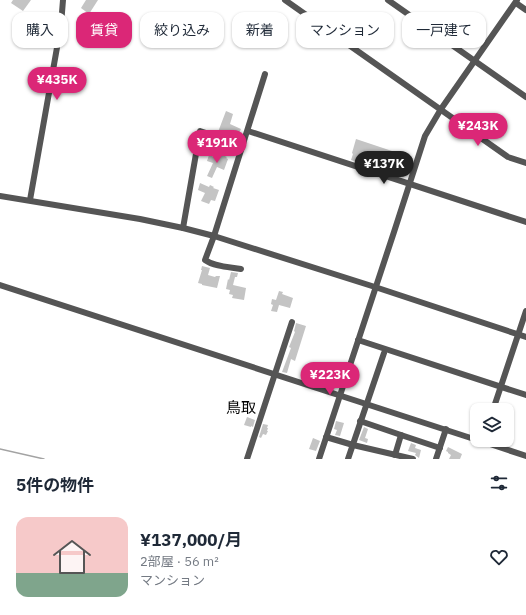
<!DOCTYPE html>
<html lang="ja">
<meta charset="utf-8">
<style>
body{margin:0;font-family:"IBM Plex Sans","Noto Sans JP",sans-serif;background:#f6f6f7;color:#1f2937;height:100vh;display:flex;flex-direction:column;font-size:15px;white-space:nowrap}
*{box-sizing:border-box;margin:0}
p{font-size:13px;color:#747a83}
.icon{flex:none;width:22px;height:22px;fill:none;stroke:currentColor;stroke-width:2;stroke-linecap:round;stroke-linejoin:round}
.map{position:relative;height:459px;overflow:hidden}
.sheet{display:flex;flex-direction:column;background:#fff;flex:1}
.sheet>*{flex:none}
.banner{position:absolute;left:12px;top:12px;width:502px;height:36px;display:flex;gap:8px}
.controls{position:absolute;left:470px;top:403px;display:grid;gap:8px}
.controls a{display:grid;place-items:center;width:44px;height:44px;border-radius:8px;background:#fff;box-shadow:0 1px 3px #0004;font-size:20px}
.price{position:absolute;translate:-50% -34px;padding:0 9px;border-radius:14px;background:#db2777;color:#fff;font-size:13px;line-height:26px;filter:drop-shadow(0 1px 2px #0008)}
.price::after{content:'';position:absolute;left:50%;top:24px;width:12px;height:9px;margin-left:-6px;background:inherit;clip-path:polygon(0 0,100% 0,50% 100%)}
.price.current{background:#222;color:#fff}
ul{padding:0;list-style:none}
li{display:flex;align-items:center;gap:12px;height:100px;padding:0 16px}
li span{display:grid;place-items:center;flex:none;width:112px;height:80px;border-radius:12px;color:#555}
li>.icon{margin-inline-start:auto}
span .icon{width:48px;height:48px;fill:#fffc;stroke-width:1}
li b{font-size:17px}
h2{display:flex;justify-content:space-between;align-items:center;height:48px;padding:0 16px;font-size:17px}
.pill{padding:0 14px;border-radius:12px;background:#fff;box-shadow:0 1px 3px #0004;font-size:14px;line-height:36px}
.pill.current{background:#db2777;color:#fff}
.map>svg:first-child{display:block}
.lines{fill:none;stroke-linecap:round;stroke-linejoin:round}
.stream{stroke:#a3a3a3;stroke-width:1.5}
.building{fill:#c4c4c4}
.minor{stroke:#555;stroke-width:6}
.labels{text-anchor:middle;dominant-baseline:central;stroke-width:3.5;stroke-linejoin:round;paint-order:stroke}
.neighbourhood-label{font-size:15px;fill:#000;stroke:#fff}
</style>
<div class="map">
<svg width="526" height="459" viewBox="0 0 526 459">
<rect width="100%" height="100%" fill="#fff"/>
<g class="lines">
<path class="stream" d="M0 449 44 459"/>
</g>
<g class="building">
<path d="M13 0H31L23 11 11 3Z"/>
<path d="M86 0H98L89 14 81 8Z"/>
<path d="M226 111 233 114 230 124 241 129 239 133 238 132 235 138 218 132Z"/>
<path d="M356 139 407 156 408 155 412 157V158H413L408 172 402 170 400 176 351 160 353 154 352 153Z"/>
<path d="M220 154 227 157 226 158 228 159 224 170 217 167 212 178 207 176 213 163 207 161 209 155 219 159Z"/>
<path d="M200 183 209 187 210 185 214 187 213 188 219 190 215 201 211 200 209 204 201 201 205 193 198 190Z"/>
<path d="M202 266 210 268 208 275 215 277 216 276H220L217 288 202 285V284L198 283 202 270H201Z"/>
<path d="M231 272 238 273 237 277H235L233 285 246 288 244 300 232 298 233 295 229 294 230 290 226 289 228 279 229 280Z"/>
<path d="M279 291 283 292 282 294 293 298 290 308 279 305 277 312 271 311 273 305 271 304 272 299 276 300Z"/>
<path d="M296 323 306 326 295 361 291 359 287 373 282 372 291 348 289 347 295 332 294 331Z"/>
<path d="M247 417 255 420 253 427 251 426V427L244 425Z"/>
<path d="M336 421 344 423 340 436 335 435 337 430 334 429Z"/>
<path d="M263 424 268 425 267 428H268L267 431H268L266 435 263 434 261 438 259 437Z"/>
<path d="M364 427 368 429 365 438 368 439 367 443 359 440Z"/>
<path d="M313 438 320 441 316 451 309 449Z"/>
<path d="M411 443 416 445 415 448 421 450 419 458 415 455 416 453 408 451Z"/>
<path d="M448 447 462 454 460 459H449L451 455 448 453V452L446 451Z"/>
</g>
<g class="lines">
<g class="minor">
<path d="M285 0 508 157 526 163"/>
<path d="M388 0 526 97"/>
<path d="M516 3 526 10"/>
<path d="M248 131 526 222"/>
<path d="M0 196 140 219 183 228 214 236 375 287 526 337"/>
<path d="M30 200 61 25 63 0"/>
<path d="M183 228 200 131 242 145"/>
<path d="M241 269C230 267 215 267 205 260L214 236 265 74"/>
<path d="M0 285 477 440"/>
<path d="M358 340 526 395"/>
<path d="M493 410 526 311"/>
<path d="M360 421 401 435"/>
<path d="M326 437 353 445 413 459"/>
<path d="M478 440 526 456"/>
<path d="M395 455 401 435 440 448"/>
<path d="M247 459 292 322"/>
<path d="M319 459 394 232 425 136 441 109 517 0"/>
<path d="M348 459 384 353"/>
<path d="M436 459 446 429"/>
</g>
</g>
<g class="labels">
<g class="neighbourhood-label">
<text x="241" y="407">鳥取</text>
</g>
</g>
</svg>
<div class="controls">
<a><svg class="icon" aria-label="layers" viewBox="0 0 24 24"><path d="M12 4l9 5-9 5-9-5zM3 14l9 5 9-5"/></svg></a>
</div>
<b class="price" style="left:57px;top:101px">¥435K</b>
<b class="price" style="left:478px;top:147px">¥243K</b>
<b class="price" style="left:217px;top:164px">¥191K</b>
<b class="price current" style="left:384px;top:185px">¥137K</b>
<b class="price" style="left:330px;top:396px">¥223K</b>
<div class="banner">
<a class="pill">購入</a>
<a class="pill current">賃貸</a>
<a class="pill">絞り込み</a>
<a class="pill">新着</a>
<a class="pill">マンション</a>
<a class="pill">一戸建て</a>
</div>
</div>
<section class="sheet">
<h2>5件の物件<svg class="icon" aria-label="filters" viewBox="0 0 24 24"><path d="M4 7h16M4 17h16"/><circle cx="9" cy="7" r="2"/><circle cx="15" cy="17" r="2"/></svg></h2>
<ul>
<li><span style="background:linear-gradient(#f6c9c9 70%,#7fa58c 0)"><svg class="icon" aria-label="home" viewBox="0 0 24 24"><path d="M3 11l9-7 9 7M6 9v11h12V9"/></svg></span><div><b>¥137,000/月</b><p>2部屋 · 56 m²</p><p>マンション</p></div><svg class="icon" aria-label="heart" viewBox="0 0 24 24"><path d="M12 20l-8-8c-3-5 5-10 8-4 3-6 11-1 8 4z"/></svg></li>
</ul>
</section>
